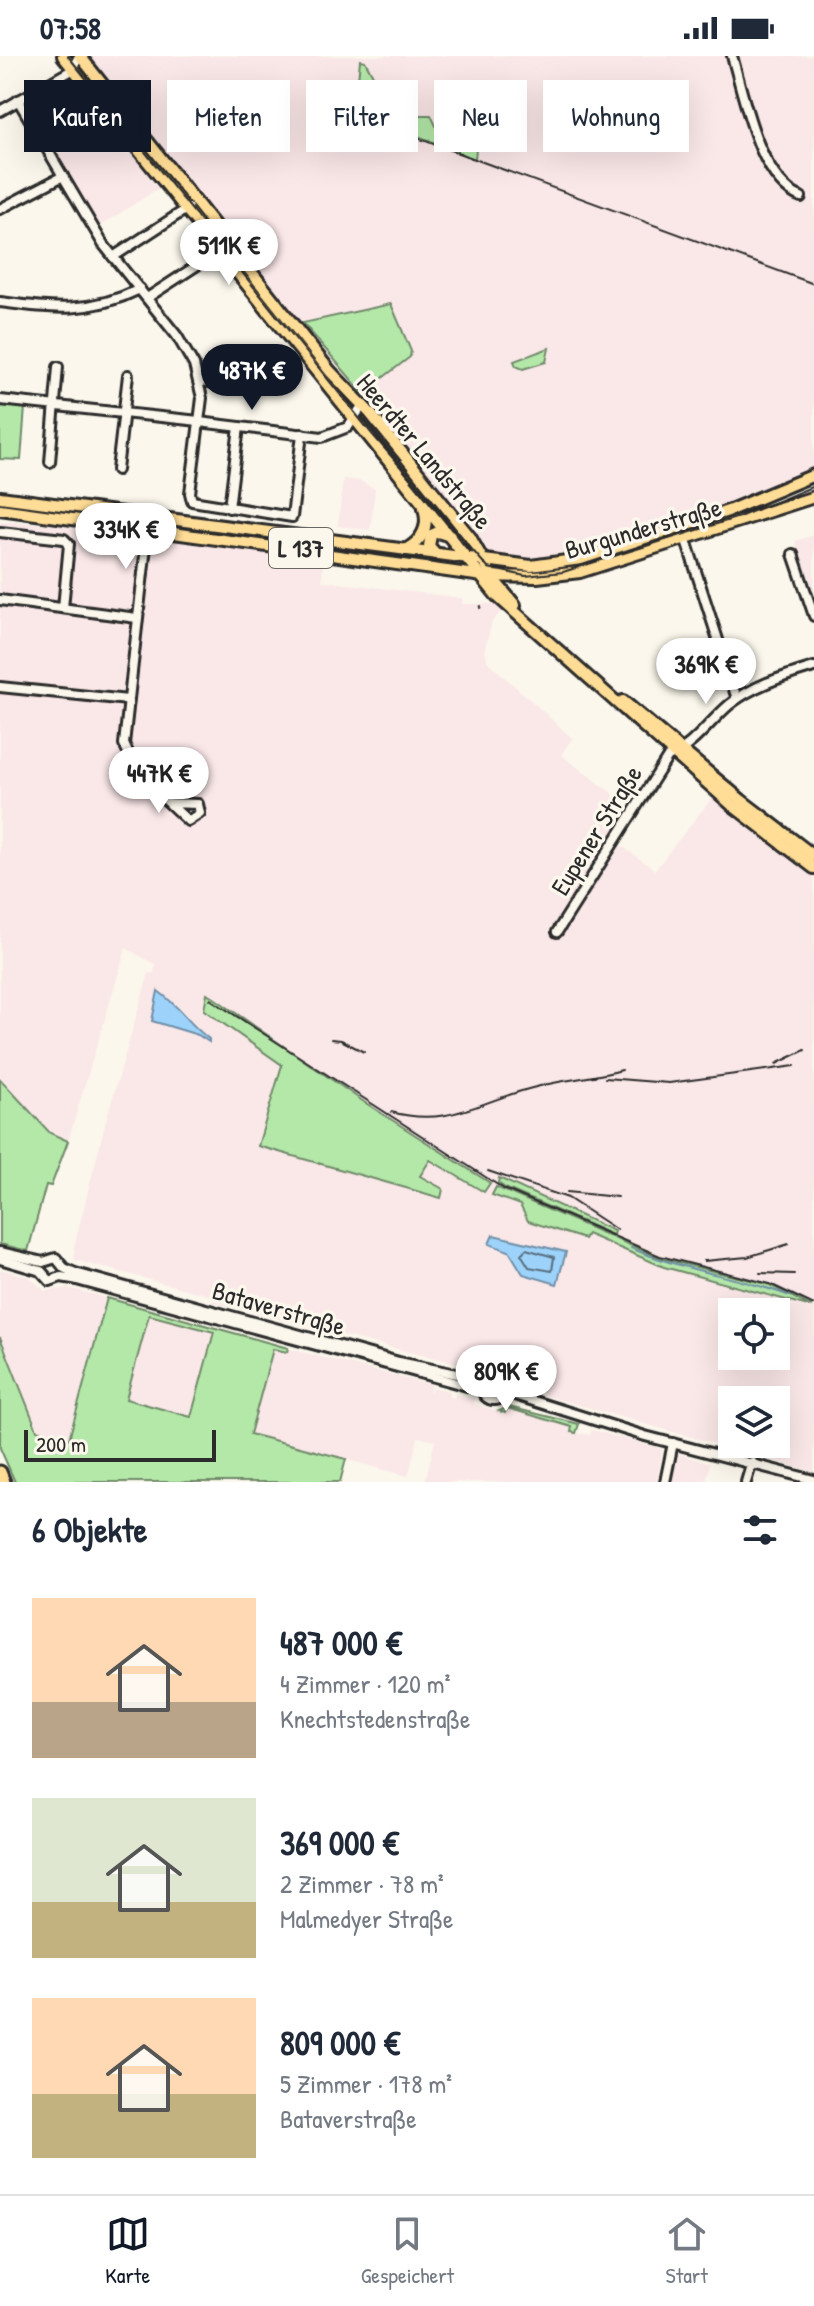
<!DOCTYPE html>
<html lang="de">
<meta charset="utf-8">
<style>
body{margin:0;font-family:"Patrick Hand",sans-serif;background:#f2f2f3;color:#1f2937;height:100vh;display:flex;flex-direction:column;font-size:30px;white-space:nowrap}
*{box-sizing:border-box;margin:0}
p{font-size:26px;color:#747a83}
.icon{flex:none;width:44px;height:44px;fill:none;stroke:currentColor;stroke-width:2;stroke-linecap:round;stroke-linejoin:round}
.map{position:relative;height:1426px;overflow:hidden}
.drawer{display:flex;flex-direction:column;background:#fff;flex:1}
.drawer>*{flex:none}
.guide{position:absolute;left:24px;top:24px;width:766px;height:72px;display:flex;gap:16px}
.tools{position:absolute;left:718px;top:1242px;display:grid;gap:16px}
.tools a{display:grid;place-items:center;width:72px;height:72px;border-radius:0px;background:#fff;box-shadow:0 8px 32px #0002;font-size:40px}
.scale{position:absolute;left:24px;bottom:20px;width:192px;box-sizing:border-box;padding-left:8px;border:4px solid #2b2b2b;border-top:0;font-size:22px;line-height:28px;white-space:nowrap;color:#2b2b2b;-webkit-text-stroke:6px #fbf7ec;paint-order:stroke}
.price{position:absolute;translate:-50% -68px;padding:0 18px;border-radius:28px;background:#fff;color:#222;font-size:26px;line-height:52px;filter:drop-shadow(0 2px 4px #0008)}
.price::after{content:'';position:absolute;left:50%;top:48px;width:24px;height:18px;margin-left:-12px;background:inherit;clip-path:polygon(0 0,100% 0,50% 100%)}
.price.selected{background:#111827;color:#fff}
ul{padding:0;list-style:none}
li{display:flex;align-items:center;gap:24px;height:200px;padding:0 32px}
li span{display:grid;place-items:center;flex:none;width:224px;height:160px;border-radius:0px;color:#555}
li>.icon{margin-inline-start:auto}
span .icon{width:96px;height:96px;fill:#fffc;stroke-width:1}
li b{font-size:34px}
h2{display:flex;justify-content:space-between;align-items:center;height:96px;padding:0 32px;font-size:34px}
.chip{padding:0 28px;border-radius:0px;background:#fff;box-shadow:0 8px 32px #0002;font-size:28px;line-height:72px}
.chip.selected{background:#111827;color:#fff}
.status{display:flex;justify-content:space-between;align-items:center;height:56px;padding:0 40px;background:#fff;direction:ltr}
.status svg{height:22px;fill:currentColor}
.dock{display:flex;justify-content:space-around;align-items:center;height:112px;border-top:2px solid #e0e1e3;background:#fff;font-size:22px;color:#747a83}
.dock a{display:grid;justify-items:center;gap:4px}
.dock .selected{color:#111827}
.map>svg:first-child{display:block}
.built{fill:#fae7e8;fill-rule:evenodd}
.green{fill:#b4e8a9;stroke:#708a6a;stroke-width:2;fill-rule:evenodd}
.water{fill:#9dd3fb;stroke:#6f90a8;stroke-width:2}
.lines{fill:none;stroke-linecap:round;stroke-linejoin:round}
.shore{stroke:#596e7e;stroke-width:2}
.stream{stroke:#6f90a8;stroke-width:2}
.minor-casing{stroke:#2b2b2b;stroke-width:14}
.major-casing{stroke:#2b2b2b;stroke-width:16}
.highway-casing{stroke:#2b2b2b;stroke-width:17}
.minor{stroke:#fbf7ec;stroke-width:8}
.major{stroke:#ffdd96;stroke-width:10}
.highway{stroke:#ffdd96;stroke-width:11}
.tram{stroke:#2b2b2b;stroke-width:2}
.rail{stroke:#2b2b2b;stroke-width:2}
.labels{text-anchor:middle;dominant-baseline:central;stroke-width:7;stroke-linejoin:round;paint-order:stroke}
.shield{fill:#fbf7ec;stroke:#696865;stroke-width:2}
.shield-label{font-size:24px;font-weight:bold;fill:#2b2b2b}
.street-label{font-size:26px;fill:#2b2b2b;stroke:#fbf7ec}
</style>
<div class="status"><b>07:58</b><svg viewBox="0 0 49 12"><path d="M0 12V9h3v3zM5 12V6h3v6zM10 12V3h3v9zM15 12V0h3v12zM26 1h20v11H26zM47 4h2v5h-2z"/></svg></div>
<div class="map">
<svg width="814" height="1426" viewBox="0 0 814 1426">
<rect width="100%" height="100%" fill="#fbf7ec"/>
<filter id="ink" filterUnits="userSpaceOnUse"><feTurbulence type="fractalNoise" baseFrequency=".0125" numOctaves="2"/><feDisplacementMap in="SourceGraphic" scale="16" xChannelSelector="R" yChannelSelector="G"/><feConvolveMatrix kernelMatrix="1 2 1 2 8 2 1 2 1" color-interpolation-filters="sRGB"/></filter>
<g filter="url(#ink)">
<g class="built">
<path d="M86 0H814V417L746 445 573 500 538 504 488 497 340 322Z"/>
<path d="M74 19 162 130 97 172 25 49 27 43Z"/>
<path d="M343 423 360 425 375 433 370 474 338 470Z"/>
<path d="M0 465 78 470 323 504 322 525 462 542V548H497L503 553 492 566 485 592 487 605 572 682 561 699 620 743 626 762 549 875 557 880 619 788 655 814 712 742 814 821V1416L543 1339V1333L516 1323 507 1307 496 1305 483 1313 409 1296 212 1246 213 1241 201 1237 75 1204 74 1191 106 1065 149 917 153 918 156 909 126 892 68 1085 50 1077 0 1023ZM732 1256H776V1300H732ZM732 1344H776V1388H732Z"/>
<path d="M814 479V543L795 485Z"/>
<path d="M0 1213 29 1221 45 1235 68 1232 107 1242 69 1383 37 1375 0 1281Z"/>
<path d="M149 1259 214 1276 191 1361 126 1344Z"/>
<path d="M274 1289 431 1329 429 1338 433 1331 449 1335V1341L454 1342 455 1338 474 1343V1348L505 1357 507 1352 572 1371 571 1375 576 1377 590 1379 592 1374 662 1393 657 1426H425L435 1385 418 1381 408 1420 250 1378Z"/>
<path d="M679 1398 710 1407 706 1426H670Z"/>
</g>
<g class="green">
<path d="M360 4 365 5 379 31 367 39 357 34Z"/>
<path d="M401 59H431L436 70 457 80 467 78 465 64 471 63 478 73 475 103 393 70Z"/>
<path d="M391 248 411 295 410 301 363 337 303 267Z"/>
<path d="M549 292 546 306 523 313 516 310 514 305Z"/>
<path d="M0 349 25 351 21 404 0 403Z"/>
<path d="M206 475H232L439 502 452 505 453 509Z"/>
<path d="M207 937 364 1046 490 1127 484 1136 430 1104 420 1120 443 1133 441 1142 258 1090 282 1009 204 954Z"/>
<path d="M0 1023 50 1077 68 1085 51 1130 46 1129 28 1195 0 1188Z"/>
<path d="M499 1122 614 1175 613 1179 505 1132 498 1127Z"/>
<path d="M496 1131 660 1202 770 1229 812 1251 664 1211 587 1178 584 1183 528 1165 520 1149 492 1139Z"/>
<path d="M107 1242 288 1292 287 1296 273 1293 250 1378 346 1403 340 1426H15L0 1392V1281L37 1374 69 1383ZM149 1259 214 1276 191 1361 126 1343Z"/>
<path d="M509 1351 579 1368 576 1377 571 1376 572 1371 507 1352 505 1357 499 1355Z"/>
</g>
<g class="water">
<path d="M158 935C182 952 186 966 209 983V986L198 979 152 965Z"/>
<path d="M493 1179 566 1196 557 1228 523 1218 509 1195 489 1188Z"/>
</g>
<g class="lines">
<path class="shore" d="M526 1193 554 1201 552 1215 529 1211 521 1198Z"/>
<path class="stream" d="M631 1192C683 1215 738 1220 790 1240"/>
<defs>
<g id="minor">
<path d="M732 0C744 40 759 125 801 141"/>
<path d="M18 44 103 188 177 280 194 309 202 342 190 437 192 445 292 461 302 378"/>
<path d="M0 55 72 14 79 0"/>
<path d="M0 153 63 120"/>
<path d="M113 201 188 152"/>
<path d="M147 242 219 195"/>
<path d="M0 246C54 253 89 258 140 233"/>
<path d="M199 325 250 330"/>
<path d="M0 344 199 365"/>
<path d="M199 366 322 381 348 371 362 350"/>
<path d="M50 406 58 311"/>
<path d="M117 414 128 319"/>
<path d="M229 452 239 371"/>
<path d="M148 472 124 688 138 718 188 765 200 757 198 748 169 747"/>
<path d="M0 476 64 483 69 488 63 552"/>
<path d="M685 481 737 643"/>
<path d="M793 498 814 560"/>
<path d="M0 544 137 562"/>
<path d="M0 631 128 644"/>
<path d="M557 876 668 701C695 689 708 667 729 649 753 629 785 620 814 611"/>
<path d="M0 1196 43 1206 56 1202 64 1212 75 1217 399 1306 485 1324"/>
<path d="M0 1203 41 1215 50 1225 61 1221 73 1223 482 1334"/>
<circle cx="494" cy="1332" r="12"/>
<path d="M505 1336 645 1380 814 1424"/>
<path d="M665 1426 673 1387"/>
<path d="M746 1426 752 1406"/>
</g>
<g id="major">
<path d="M63 0 497 540 732 749 814 812"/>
<path d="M80 0 330 315 370 357 470 481 494 524 515 549"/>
<path d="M0 441 531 510 581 503 728 455 814 419"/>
<path d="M0 453 483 520 537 521 580 516 814 441"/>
<path d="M405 494C422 485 430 471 424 452"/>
<path d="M436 498 429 490 431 479 438 476 450 480"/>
<path d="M623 645 741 744 814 800"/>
</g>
<path id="highway" d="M0 1416 4 1426"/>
</defs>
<use href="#minor" class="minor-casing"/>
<use href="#major" class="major-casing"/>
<use href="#highway" class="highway-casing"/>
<use href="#minor" class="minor"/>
<use href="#major" class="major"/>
<use href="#highway" class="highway"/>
<g class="tram">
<path d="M68 0 372 378 488 512 525 520 563 516 739 461 814 430"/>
<path d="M480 552 481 550"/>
<path d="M331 983 341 984 364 996"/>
</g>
<g class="rail">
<path d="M377 67 814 228"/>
<path d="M210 943 504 1133 660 1200 770 1228 814 1249"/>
<path d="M776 1008 805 994"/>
<path d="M605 1022 669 1027 795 1010"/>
<path d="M391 1056C450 1072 481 1044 536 1031 564 1023 593 1022 622 1014"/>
<path d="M488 1115 568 1142 617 1174"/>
<path d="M567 1136 617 1141"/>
<path d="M704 1205 747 1201 789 1188"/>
<path d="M760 1217 794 1218"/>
</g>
</g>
</g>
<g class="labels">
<rect class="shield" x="269" y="472" width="64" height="40" rx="6"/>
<g class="shield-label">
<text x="301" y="492">L 137</text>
</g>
<g class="street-label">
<text transform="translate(425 395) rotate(50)">Heerdter Landstraße</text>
<text transform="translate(643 472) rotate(-16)">Burgunderstraße</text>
<text transform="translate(596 774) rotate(-58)">Eupener Straße</text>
<text transform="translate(279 1252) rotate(16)">Bataverstraße</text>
</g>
</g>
</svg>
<div class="tools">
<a><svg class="icon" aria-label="locate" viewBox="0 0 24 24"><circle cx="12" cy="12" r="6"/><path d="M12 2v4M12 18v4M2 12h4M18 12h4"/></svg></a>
<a><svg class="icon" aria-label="layers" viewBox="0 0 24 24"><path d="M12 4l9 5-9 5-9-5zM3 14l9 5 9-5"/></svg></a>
</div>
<div class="scale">200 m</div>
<b class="price" style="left:229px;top:231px">511K €</b>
<b class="price selected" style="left:252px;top:356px">487K €</b>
<b class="price" style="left:126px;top:515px">334K €</b>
<b class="price" style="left:706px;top:650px">369K €</b>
<b class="price" style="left:159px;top:759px">447K €</b>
<b class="price" style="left:506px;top:1357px">809K €</b>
<div class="guide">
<a class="chip selected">Kaufen</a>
<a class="chip">Mieten</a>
<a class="chip">Filter</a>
<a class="chip">Neu</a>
<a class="chip">Wohnung</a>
</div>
</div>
<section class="drawer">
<h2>6 Objekte<svg class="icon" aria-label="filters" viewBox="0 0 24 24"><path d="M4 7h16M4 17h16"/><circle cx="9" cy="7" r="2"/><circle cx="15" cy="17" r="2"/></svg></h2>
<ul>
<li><span style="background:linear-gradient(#ffd9b3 65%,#b9a48a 0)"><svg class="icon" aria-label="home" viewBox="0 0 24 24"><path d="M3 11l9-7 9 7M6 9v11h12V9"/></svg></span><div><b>487 000 €</b><p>4 Zimmer · 120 m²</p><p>Knechtstedenstraße</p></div></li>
<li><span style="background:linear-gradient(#dfe7d0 65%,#c2b280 0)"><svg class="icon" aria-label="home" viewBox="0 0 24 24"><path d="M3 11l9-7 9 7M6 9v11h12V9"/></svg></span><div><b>369 000 €</b><p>2 Zimmer · 78 m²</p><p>Malmedyer Straße</p></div></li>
<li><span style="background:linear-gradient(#ffd9b3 60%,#c2b280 0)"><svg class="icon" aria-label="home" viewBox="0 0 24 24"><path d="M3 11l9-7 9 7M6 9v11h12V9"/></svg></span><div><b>809 000 €</b><p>5 Zimmer · 178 m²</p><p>Bataverstraße</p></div></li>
</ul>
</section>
<nav class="dock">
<a class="selected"><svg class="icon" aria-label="map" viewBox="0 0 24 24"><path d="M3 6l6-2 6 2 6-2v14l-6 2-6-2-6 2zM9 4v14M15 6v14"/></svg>Karte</a>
<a><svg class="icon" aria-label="saved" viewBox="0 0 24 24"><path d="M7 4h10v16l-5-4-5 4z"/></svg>Gespeichert</a>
<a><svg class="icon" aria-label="home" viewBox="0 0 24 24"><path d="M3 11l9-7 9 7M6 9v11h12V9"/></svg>Start</a>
</nav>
